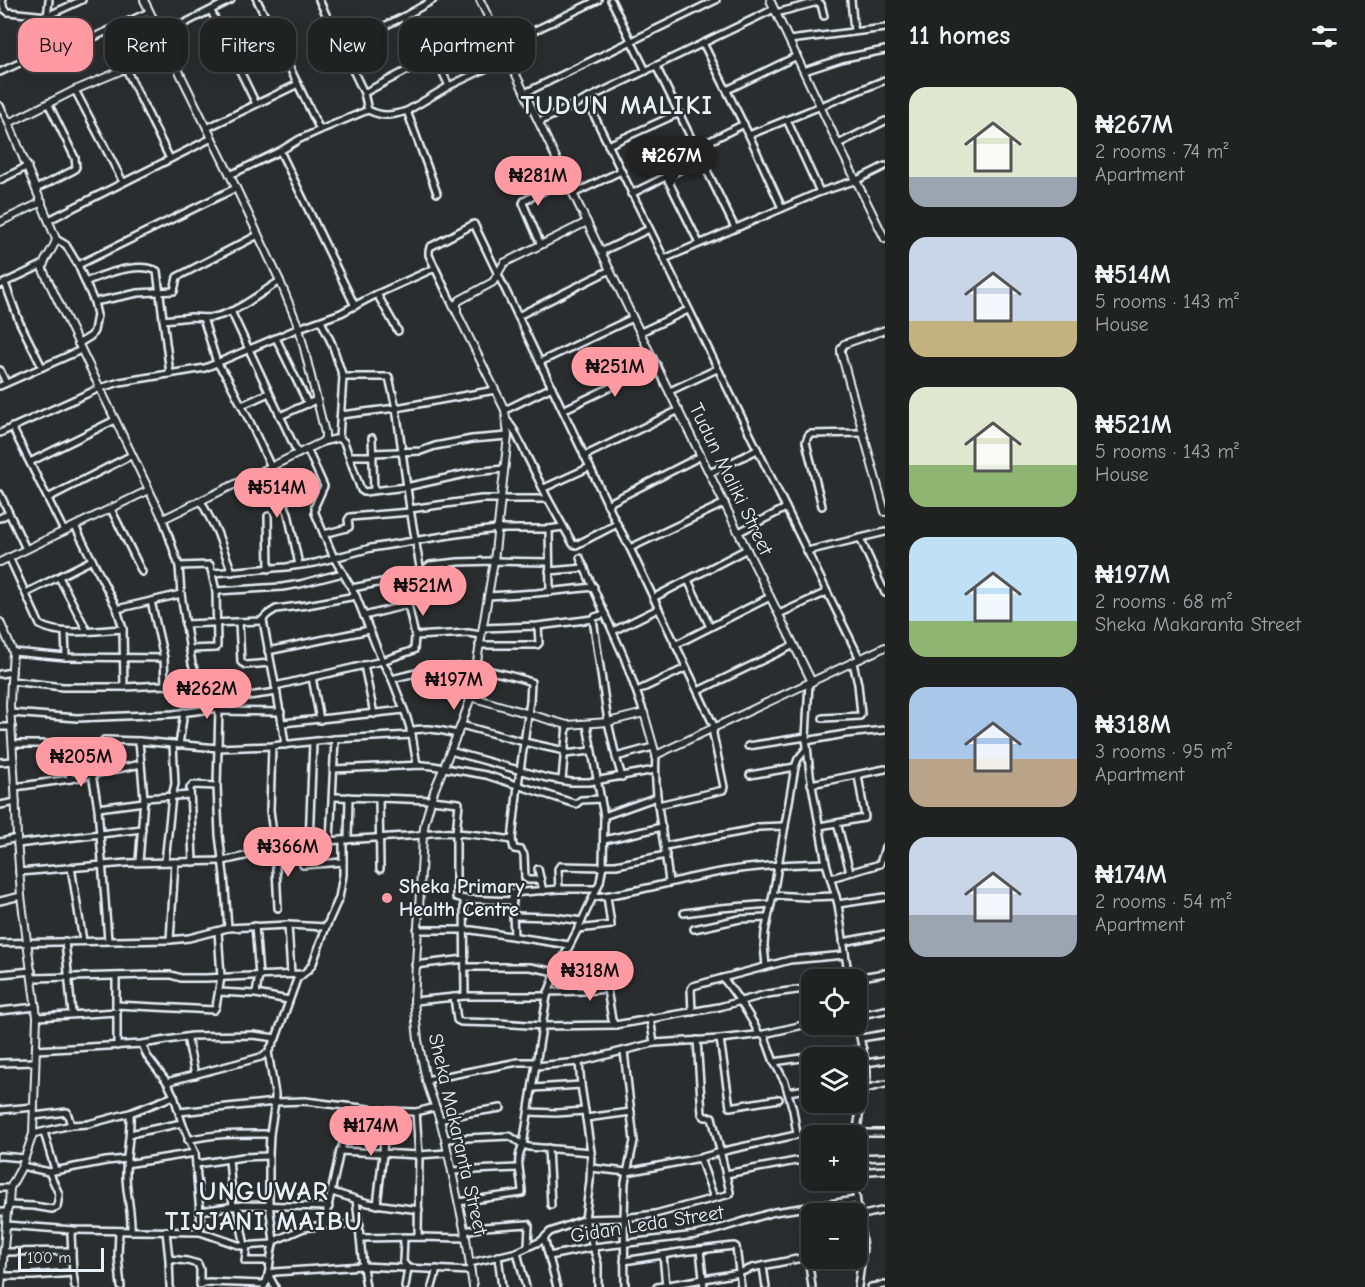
<!DOCTYPE html>
<meta charset="utf-8">
<style>
body{margin:0;font-family:"Comic Neue",sans-serif;background:#282a2a;color:#f1f3f6;height:100vh;display:flex;flex-direction:column;font-size:22px;white-space:nowrap}
*{box-sizing:border-box;margin:0}
p{font-size:20px;color:#a2a4a5}
.icon{flex:none;width:33px;height:33px;fill:none;stroke:currentColor;stroke-width:2;stroke-linecap:round;stroke-linejoin:round}
.map{position:relative;flex:1;overflow:hidden}
.sheet{display:flex;flex-direction:column;background:#202222;width:480px}
.sheet>*{flex:none}
.banner{position:absolute;left:18px;top:18px;width:570px;height:54px;display:flex;gap:12px}
.fabs{position:absolute;left:801px;top:969px;display:grid;gap:12px}
.fabs a{display:grid;place-items:center;width:66px;height:66px;border-radius:12px;background:#202222;box-shadow:0 6px 24px #0002,0 0 0 2px #3d3f40;font-size:30px}
.scale{position:absolute;left:18px;bottom:15px;width:86px;box-sizing:border-box;padding-left:6px;border:3px solid #e8f1f8;border-top:0;font-size:16px;line-height:21px;white-space:nowrap;color:#e8f1f8;-webkit-text-stroke:4px #2a2d2e;paint-order:stroke}
.price{position:absolute;translate:-50% -51px;padding:0 14px;border-radius:21px;background:#ff9aa2;color:#111;font-size:20px;line-height:39px;filter:drop-shadow(0 2px 3px #0008)}
.price::after{content:'';position:absolute;left:50%;top:36px;width:18px;height:14px;margin-left:-9px;background:inherit;clip-path:polygon(0 0,100% 0,50% 100%)}
.price.on{background:#222;color:#fff}
ul{padding:0;list-style:none}
li{display:flex;align-items:center;gap:18px;height:150px;padding:0 24px}
li span{display:grid;place-items:center;flex:none;width:168px;height:120px;border-radius:18px;color:#555}
li>.icon{margin-inline-start:auto}
span .icon{width:72px;height:72px;fill:#fffc;stroke-width:1}
li b{font-size:26px}
h2{display:flex;justify-content:space-between;align-items:center;height:72px;padding:0 24px;font-size:26px}
.chip{padding:0 21px;border-radius:18px;background:#202222;box-shadow:0 6px 24px #0002,0 0 0 2px #3d3f40;font-size:21px;line-height:54px}
.chip.on{background:#ff9aa2;color:#111}
main{display:flex;flex:1;min-height:0}
.map>svg:first-child{display:block}
.lines{fill:none;stroke-linecap:round;stroke-linejoin:round}
.minor-casing{stroke:#e8f1f8;stroke-width:10}
.tertiary-casing{stroke:#e8f1f8;stroke-width:10}
.minor{stroke:#2a2d2e;stroke-width:5}
.tertiary{stroke:#2a2d2e;stroke-width:6}
.poi-dot{fill:#ff9aa2;stroke:#2a2d2e;stroke-width:2}
.labels{text-anchor:middle;dominant-baseline:central;stroke-width:4.5;stroke-linejoin:round;paint-order:stroke}
.street-label{font-size:20px;fill:#e8f1f8;stroke:#2a2d2e}
.poi-label{font-size:20px;font-weight:bold;fill:#e8f1f8;stroke:#2a2d2e;text-anchor:start}
.district-label{font-size:26px;font-weight:bold;letter-spacing:1.5px;fill:#e8f1f8;stroke:#2a2d2e}
</style>
<main>
<div class="map">
<svg width="885" height="1287" viewBox="0 0 885 1287">
<rect width="100%" height="100%" fill="#2a2d2e"/>
<filter id="ink" filterUnits="userSpaceOnUse"><feTurbulence type="fractalNoise" baseFrequency=".0167" numOctaves="2"/><feDisplacementMap in="SourceGraphic" scale="12" xChannelSelector="R" yChannelSelector="G"/><feConvolveMatrix kernelMatrix="1 2 1 2 8 2 1 2 1" color-interpolation-filters="sRGB"/></filter>
<g filter="url(#ink)">
<g class="lines">
<defs>
<g id="minor">
<path d="M2 0 4 9 8 12 47 16 82 0"/>
<path d="M257 0 320 130"/>
<path d="M611 0 646 71"/>
<path d="M851 0 854 31"/>
<path d="M211 11 256 104"/>
<path d="M776 13 818 2 821 4 824 16"/>
<path d="M403 17 423 62"/>
<path d="M161 35 231 0"/>
<path d="M789 40 885 28"/>
<path d="M703 43 749 135 782 208"/>
<path d="M502 46 598 0"/>
<path d="M341 47 403 17 433 0"/>
<path d="M55 55 149 12"/>
<path d="M435 56 449 86"/>
<path d="M656 66 735 228"/>
<path d="M126 69 170 159"/>
<path d="M804 71 844 58 885 50"/>
<path d="M0 72 39 54 43 49 44 45 49 0"/>
<path d="M75 90 123 182"/>
<path d="M727 90 797 56"/>
<path d="M364 93 423 62 494 29"/>
<path d="M525 93 716 0"/>
<path d="M586 99 860 659"/>
<path d="M0 106 9 123"/>
<path d="M368 110C383 117 390 116 407 111"/>
<path d="M787 120 820 192"/>
<path d="M539 122 774 9"/>
<path d="M207 128 298 84"/>
<path d="M749 135 885 80"/>
<path d="M838 144 885 121"/>
<path d="M608 145 679 113"/>
<path d="M696 148 744 124"/>
<path d="M280 151 355 306"/>
<path d="M230 175 280 151 300 139 320 130 368 110 364 93 319 0"/>
<path d="M666 176 699 243"/>
<path d="M0 180 28 166"/>
<path d="M36 189 74 170 76 167 75 158 48 103"/>
<path d="M437 193 407 111 449 86 508 58"/>
<path d="M573 194 621 171"/>
<path d="M631 194 702 159"/>
<path d="M49 220 212 138"/>
<path d="M56 239 66 245 78 265 94 302 97 315 94 331 91 336 78 344"/>
<path d="M541 245 523 203 524 201 566 179"/>
<path d="M601 252 649 229"/>
<path d="M664 259 820 192 857 180 885 166"/>
<path d="M78 265 236 188"/>
<path d="M85 282C104 274 138 261 157 271L170 374"/>
<path d="M5 283 19 321 42 367"/>
<path d="M0 285 42 265"/>
<path d="M377 294 398 331"/>
<path d="M94 302 138 293 174 291 177 277 258 235"/>
<path d="M231 311 298 454"/>
<path d="M456 312 429 255V251L430 247 474 224 617 524 630 548 714 726 713 734 724 787 723 790 658 805"/>
<path d="M518 316 610 270"/>
<path d="M203 318 217 363 227 377 251 424 271 467"/>
<path d="M163 320C172 319 182 318 191 317 199 317 207 319 214 317 237 313 260 293 280 281"/>
<path d="M321 321 332 344 343 377 339 438"/>
<path d="M641 332 688 310"/>
<path d="M276 338 308 404"/>
<path d="M540 362 633 318"/>
<path d="M0 370 6 383"/>
<path d="M343 377H389L396 408 410 509 421 573"/>
<path d="M0 386 81 350"/>
<path d="M670 391 717 369"/>
<path d="M242 405 269 393"/>
<path d="M505 410 552 387"/>
<path d="M563 410 657 365"/>
<path d="M341 415 396 408 495 390"/>
<path d="M280 416 316 400"/>
<path d="M507 420 514 430 548 499 573 544 576 545 580 543 617 524"/>
<path d="M12 427 64 531"/>
<path d="M0 433 100 388 120 382 205 368 299 328 341 313 377 294 435 268"/>
<path d="M372 438 374 490"/>
<path d="M322 442 339 438 344 442 361 490 364 492 406 487 474 472 504 469"/>
<path d="M307 449 324 486 315 506V513L334 558 356 596 382 661 392 679 406 715 412 735 417 765"/>
<path d="M373 453 421 451 435 446 472 439 508 436"/>
<path d="M350 456H373"/>
<path d="M584 456 679 410"/>
<path d="M30 462 115 420"/>
<path d="M268 469 288 513 299 565"/>
<path d="M710 473 757 450"/>
<path d="M544 488 590 467"/>
<path d="M0 494 26 549"/>
<path d="M48 498 132 455"/>
<path d="M201 501 217 532 232 572"/>
<path d="M607 504 701 456"/>
<path d="M822 506 806 442 808 436 810 434 863 433"/>
<path d="M111 509 142 572"/>
<path d="M410 509 481 499H548"/>
<path d="M268 516 269 569"/>
<path d="M0 518 9 513"/>
<path d="M163 519 179 566 181 594 192 664 201 684 215 698 219 708 217 786 219 835 224 875 228 928"/>
<path d="M75 526 117 609 123 629 124 687"/>
<path d="M549 529 550 592"/>
<path d="M739 532 786 508"/>
<path d="M324 534 347 528 349 527 348 520 350 517 410 512"/>
<path d="M860 538 885 593"/>
<path d="M630 548 725 503"/>
<path d="M807 551 885 532"/>
<path d="M9 557 40 625C61 637 99 630 123 629"/>
<path d="M580 558 624 657 644 713"/>
<path d="M179 566 210 565 216 591 217 646 216 648 189 649"/>
<path d="M549 571 585 568"/>
<path d="M213 573 286 567 315 563 371 548 456 534 497 529H549L563 527"/>
<path d="M59 577 87 631"/>
<path d="M688 580 710 627"/>
<path d="M352 588 418 575 430 565 458 562 494 561 549 562"/>
<path d="M216 591 282 587 300 584 343 573"/>
<path d="M26 593 92 560"/>
<path d="M488 596 536 593 594 587"/>
<path d="M653 598 747 549"/>
<path d="M151 601 164 658 165 685"/>
<path d="M117 609 181 594"/>
<path d="M605 614 595 617 593 619 608 722 616 757 653 747"/>
<path d="M779 614 827 592"/>
<path d="M364 616 403 606 412 601 429 596 448 593V564"/>
<path d="M263 620C270 662 280 703 285 745"/>
<path d="M239 622 241 662 246 665 270 663"/>
<path d="M185 624 261 621 268 614 276 609 307 605 356 596"/>
<path d="M483 628 538 626 593 619"/>
<path d="M613 631 658 609"/>
<path d="M65 632 66 657"/>
<path d="M415 636 468 633 481 635"/>
<path d="M479 645H537L539 643 538 626"/>
<path d="M675 645 770 597"/>
<path d="M268 651 369 630"/>
<path d="M13 652 66 657 164 658"/>
<path d="M364 665 374 714"/>
<path d="M0 674 12 672"/>
<path d="M312 677 320 720"/>
<path d="M392 679C414 673 438 667 461 667 478 667 514 676 531 682L530 701 518 785 512 840 514 849 521 850 524 855 525 878 528 880H541"/>
<path d="M11 681 63 687H124L165 685 176 686 201 684"/>
<path d="M809 683 806 737 810 774 826 863 838 904 849 980"/>
<path d="M275 686 382 661 414 650 415 636 408 604"/>
<path d="M637 691 686 668"/>
<path d="M698 691 794 645"/>
<path d="M215 698 226 696H248L277 692"/>
<path d="M219 711 281 712"/>
<path d="M11 713 77 718 173 714 219 708"/>
<path d="M823 718 860 716 861 714 858 684 853 663"/>
<path d="M283 723 404 710"/>
<path d="M461 725 524 742 565 751"/>
<path d="M587 725 604 816"/>
<path d="M0 727H12"/>
<path d="M410 731C425 726 442 731 458 734"/>
<path d="M139 741 144 798 139 862"/>
<path d="M806 741 845 734 885 730"/>
<path d="M13 744H66L68 750 70 779"/>
<path d="M179 745 184 712"/>
<path d="M272 746 270 810 275 849 309 842 423 835C438 828 493 837 512 840"/>
<path d="M748 746 806 737"/>
<path d="M68 750 99 748 104 740 139 741 218 748 272 746 335 739 412 735"/>
<path d="M450 751 547 778 571 782H589L655 770"/>
<path d="M565 754 591 751"/>
<path d="M656 755C653 797 665 840 669 883"/>
<path d="M616 757 622 777"/>
<path d="M0 762 14 761"/>
<path d="M334 769 422 765 433 766 486 775 576 804 581 800 601 799"/>
<path d="M92 774 98 808 108 940"/>
<path d="M750 775 795 767"/>
<path d="M562 780 567 725"/>
<path d="M811 784 885 769"/>
<path d="M15 787 70 779 141 764"/>
<path d="M333 797 379 798 380 869"/>
<path d="M144 798 190 795"/>
<path d="M379 798 431 800 459 803 456 833V897L464 899"/>
<path d="M0 805 16 802"/>
<path d="M98 808 144 802"/>
<path d="M837 823 850 872"/>
<path d="M820 826 864 818 865 817 858 775"/>
<path d="M348 840 349 797"/>
<path d="M604 840 662 827"/>
<path d="M330 841 335 739"/>
<path d="M0 842 17 838"/>
<path d="M309 842 313 742"/>
<path d="M17 844 142 829"/>
<path d="M665 846 750 830 758 827 785 826"/>
<path d="M165 862 172 796 175 784 173 744"/>
<path d="M193 862 190 788 193 785 217 786"/>
<path d="M303 865 343 862"/>
<path d="M603 865H616L666 855"/>
<path d="M71 867 83 941"/>
<path d="M538 869 543 891"/>
<path d="M19 872 127 863 223 861 275 849 278 908"/>
<path d="M831 878 880 864 885 847"/>
<path d="M559 889 558 869 560 866 603 867"/>
<path d="M773 895 807 897 836 896"/>
<path d="M593 897C634 894 674 880 715 873 752 866 789 864 826 863"/>
<path d="M0 901 21 896"/>
<path d="M838 904 885 897"/>
<path d="M684 913 721 908 771 904"/>
<path d="M514 916 553 917 582 921"/>
<path d="M288 925 291 974"/>
<path d="M255 926 259 975 256 994"/>
<path d="M578 929 611 925 607 896"/>
<path d="M694 929 740 919 768 918"/>
<path d="M417 930H472L569 945"/>
<path d="M514 936 512 893 559 889H597"/>
<path d="M170 940 175 862"/>
<path d="M65 941 72 1014"/>
<path d="M843 942 885 934"/>
<path d="M0 943 170 940 189 938 228 928 288 925 326 927"/>
<path d="M415 965 465 959"/>
<path d="M766 966 764 946 765 932 773 895 795 767 798 759 807 748"/>
<path d="M465 967H530L556 972"/>
<path d="M0 974 32 971"/>
<path d="M116 976V1007"/>
<path d="M33 978 150 975H171L181 978H205L302 974"/>
<path d="M723 978C737 996 749 1013 759 1034"/>
<path d="M849 979 885 973"/>
<path d="M219 992 256 994 289 1000"/>
<path d="M548 992 584 991 607 989 612 1020 615 1025"/>
<path d="M465 996 464 899 513 901"/>
<path d="M454 997 457 1020 461 1022 499 1023 543 1026 615 1025 719 1007 767 994 812 988"/>
<path d="M414 1001 465 996H547"/>
<path d="M116 1005 214 1010 216 1007 221 977 218 931"/>
<path d="M0 1011 36 1007"/>
<path d="M692 1012 691 989 693 986 790 960 845 955"/>
<path d="M856 1016 885 1010"/>
<path d="M37 1017 117 1012V1046"/>
<path d="M650 1018 654 1043"/>
<path d="M187 1037 195 1075"/>
<path d="M861 1038 885 1034"/>
<path d="M720 1039 730 1107 779 1099"/>
<path d="M36 1050 142 1044 192 1036 253 1035 276 1038"/>
<path d="M624 1051 634 1141 625 1182 624 1218 625 1287"/>
<path d="M268 1052 275 1094V1102L270 1134 269 1156V1205L274 1241"/>
<path d="M579 1062 581 1085 591 1152 590 1181 585 1219 598 1264V1287"/>
<path d="M774 1062 863 1049"/>
<path d="M0 1063 35 1062"/>
<path d="M866 1063 885 1060"/>
<path d="M536 1066 579 1062 654 1043 720 1039 764 1034 812 1023"/>
<path d="M426 1080 518 1062H537"/>
<path d="M167 1082 261 1057 268 1052 276 1038 297 979 309 969 313 963 326 927 339 898 343 875V840"/>
<path d="M856 1082 867 1080"/>
<path d="M533 1088 581 1085"/>
<path d="M865 1089 885 1084"/>
<path d="M788 1092 812 1088"/>
<path d="M0 1110 34 1107"/>
<path d="M179 1112 275 1102 305 1101 385 1111 416 1112 436 1107"/>
<path d="M416 1112 419 1155 418 1237"/>
<path d="M529 1112 556 1113 585 1111"/>
<path d="M130 1113C131 1134 126 1154 126 1175 126 1193 132 1212 131 1231"/>
<path d="M34 1116 67 1112 71 1125"/>
<path d="M586 1118 631 1112"/>
<path d="M440 1120 469 1113 501 1108"/>
<path d="M44 1132 55 1170"/>
<path d="M856 1133H885"/>
<path d="M33 1134 71 1125 88 1124 130 1113 174 1096"/>
<path d="M130 1134 182 1123"/>
<path d="M856 1136 862 1097 867 1080V1070L856 1018"/>
<path d="M445 1139 510 1136 523 1145 529 1147 591 1152"/>
<path d="M188 1140C215 1133 242 1134 270 1134"/>
<path d="M548 1148 551 1205"/>
<path d="M340 1151 419 1155 447 1153"/>
<path d="M0 1156 25 1158"/>
<path d="M700 1158 714 1198"/>
<path d="M856 1158 885 1157"/>
<path d="M229 1159 233 1207"/>
<path d="M126 1164 195 1153"/>
<path d="M196 1164 243 1157 269 1156"/>
<path d="M22 1166 49 1172 106 1161 126 1159"/>
<path d="M591 1168 627 1172 700 1158 728 1150 796 1135 797 1134 793 1110 785 1082 774 1062 764 1034"/>
<path d="M452 1171 518 1168"/>
<path d="M856 1172 885 1170"/>
<path d="M726 1174 812 1158"/>
<path d="M854 1180 863 1248 858 1287"/>
<path d="M0 1188H10"/>
<path d="M332 1192 368 1203 419 1210"/>
<path d="M356 1200C360 1229 361 1258 366 1287"/>
<path d="M458 1202 522 1193C522 1175 514 1163 523 1145L547 996 556 972 578 929 600 882 603 865 604 816 657 797"/>
<path d="M9 1205 34 1206 52 1209 57 1207 59 1194 49 1172"/>
<path d="M377 1205 383 1154 385 1111"/>
<path d="M237 1206 245 1246"/>
<path d="M200 1211 242 1205 329 1207"/>
<path d="M0 1212H7"/>
<path d="M859 1216 885 1210"/>
<path d="M6 1225 73 1230 200 1232 201 1225 195 1153 182 1123 174 1096 167 1082 147 1056 142 1044"/>
<path d="M324 1225 340 1151 359 1108"/>
<path d="M73 1230 71 1234 73 1273 75 1287"/>
<path d="M119 1231 118 1256 121 1287"/>
<path d="M166 1231 169 1259 170 1287"/>
<path d="M465 1231 484 1227 528 1224 529 1226 528 1246"/>
<path d="M200 1232 241 1246 273 1244"/>
<path d="M404 1237 403 1262 408 1268 405 1287"/>
<path d="M360 1238 418 1237 466 1238"/>
<path d="M544 1238 557 1287"/>
<path d="M247 1246 245 1261H269"/>
<path d="M700 1250 704 1287"/>
<path d="M3 1252 72 1251"/>
<path d="M517 1252 526 1287"/>
<path d="M663 1255 666 1286"/>
<path d="M498 1256 502 1287"/>
<path d="M549 1256 594 1247 696 1235 712 1231 774 1212 856 1200"/>
<path d="M808 1257 812 1287"/>
<path d="M169 1259 187 1261 198 1264 200 1269V1285"/>
<path d="M624 1261 681 1252 734 1246 736 1247 741 1287"/>
<path d="M470 1263 517 1252 541 1241 550 1232 585 1219 624 1218 655 1214 730 1194V1192L712 1117H705L702 1114 697 1040"/>
<path d="M763 1266 766 1287"/>
<path d="M2 1276H33L73 1273"/>
<path d="M200 1284 208 1282 263 1284 267 1282"/>
<path d="M264 1287C271 1273 269 1256 274 1241L304 1228 324 1225H360"/>
<path d="M275 1287 269 1276 271 1273 275 1272 362 1266 471 1271"/>
<path d="M432 1287 437 1269"/>
<path d="M657 1287 739 1273 752 1268 812 1256"/>
<path d="M871 1287 885 1285"/>
</g>
<g id="tertiary">
<path d="M144 0 230 175 280 281 299 328 325 433V438L322 442 163 519 43 270C42 259 54 251 56 239L9 123 75 90 168 51"/>
<path d="M480 0 633 318 812 682"/>
<path d="M770 0 838 144 885 239"/>
<path d="M0 222 42 202"/>
<path d="M885 330 844 344 841 349V353L885 512"/>
<path d="M0 562 149 490"/>
<path d="M0 622 13 652 11 681 10 706 15 787 17 838 21 896 37 1017 33 1134 22 1166 10 1188 9 1205 7 1212 1 1287"/>
<path d="M471 697 567 725 608 722 644 713 656 755 885 647"/>
<path d="M473 1287 466 1238 445 1139 440 1120 426 1080 418 1040 414 1001 423 835 425 822 434 791 461 725 471 697 494 561 508 436 505 410 457 313V303L460 300 493 282 504 263 587 222"/>
</g>
</defs>
<use href="#minor" class="minor-casing"/>
<use href="#tertiary" class="tertiary-casing"/>
<use href="#minor" class="minor"/>
<use href="#tertiary" class="tertiary"/>
</g>
</g>
<circle class="poi-dot" cx="387" cy="898" r="6"/>
<g class="labels">
<g class="street-label">
<text transform="translate(731 479) rotate(64)">Tudun Maliki Street</text>
<text transform="translate(458 1134) rotate(77)">Sheka Makaranta Street</text>
<text transform="translate(647 1224) rotate(-9)">Gidan Leda Street</text>
</g>
<g class="poi-label">
<text x="399" y="886">Sheka Primary<tspan x="399" dy="23">Health Centre</tspan></text>
</g>
<g class="district-label">
<text x="617" y="106">TUDUN MALIKI</text>
<text x="264" y="1192">UNGUWAR<tspan x="264" dy="30">TIJJANI MAIBU</tspan></text>
</g>
</g>
</svg>
<div class="fabs">
<a><svg class="icon" aria-label="locate" viewBox="0 0 24 24"><circle cx="12" cy="12" r="6"/><path d="M12 2v4M12 18v4M2 12h4M18 12h4"/></svg></a>
<a><svg class="icon" aria-label="layers" viewBox="0 0 24 24"><path d="M12 4l9 5-9 5-9-5zM3 14l9 5 9-5"/></svg></a>
<a>+</a>
<a>−</a>
</div>
<div class="scale">100 m</div>
<b class="price on" style="left:672px;top:187px">₦267M</b>
<b class="price" style="left:538px;top:207px">₦281M</b>
<b class="price" style="left:615px;top:398px">₦251M</b>
<b class="price" style="left:277px;top:519px">₦514M</b>
<b class="price" style="left:423px;top:617px">₦521M</b>
<b class="price" style="left:454px;top:711px">₦197M</b>
<b class="price" style="left:207px;top:720px">₦262M</b>
<b class="price" style="left:81px;top:788px">₦205M</b>
<b class="price" style="left:288px;top:878px">₦366M</b>
<b class="price" style="left:590px;top:1002px">₦318M</b>
<b class="price" style="left:371px;top:1157px">₦174M</b>
<div class="banner">
<a class="chip on">Buy</a>
<a class="chip">Rent</a>
<a class="chip">Filters</a>
<a class="chip">New</a>
<a class="chip">Apartment</a>
</div>
</div>
<section class="sheet">
<h2>11 homes<svg class="icon" aria-label="filters" viewBox="0 0 24 24"><path d="M4 7h16M4 17h16"/><circle cx="9" cy="7" r="2"/><circle cx="15" cy="17" r="2"/></svg></h2>
<ul>
<li><span style="background:linear-gradient(#dfe7d0 75%,#9aa5b1 0)"><svg class="icon" aria-label="home" viewBox="0 0 24 24"><path d="M3 11l9-7 9 7M6 9v11h12V9"/></svg></span><div><b>₦267M</b><p>2 rooms · 74 m²</p><p>Apartment</p></div></li>
<li><span style="background:linear-gradient(#c9d6e8 70%,#c2b280 0)"><svg class="icon" aria-label="home" viewBox="0 0 24 24"><path d="M3 11l9-7 9 7M6 9v11h12V9"/></svg></span><div><b>₦514M</b><p>5 rooms · 143 m²</p><p>House</p></div></li>
<li><span style="background:linear-gradient(#dfe7d0 65%,#8fb573 0)"><svg class="icon" aria-label="home" viewBox="0 0 24 24"><path d="M3 11l9-7 9 7M6 9v11h12V9"/></svg></span><div><b>₦521M</b><p>5 rooms · 143 m²</p><p>House</p></div></li>
<li><span style="background:linear-gradient(#bfe0f5 70%,#8fb573 0)"><svg class="icon" aria-label="home" viewBox="0 0 24 24"><path d="M3 11l9-7 9 7M6 9v11h12V9"/></svg></span><div><b>₦197M</b><p>2 rooms · 68 m²</p><p>Sheka Makaranta Street</p></div></li>
<li><span style="background:linear-gradient(#a9c7e8 60%,#b9a48a 0)"><svg class="icon" aria-label="home" viewBox="0 0 24 24"><path d="M3 11l9-7 9 7M6 9v11h12V9"/></svg></span><div><b>₦318M</b><p>3 rooms · 95 m²</p><p>Apartment</p></div></li>
<li><span style="background:linear-gradient(#c9d6e8 65%,#9aa5b1 0)"><svg class="icon" aria-label="home" viewBox="0 0 24 24"><path d="M3 11l9-7 9 7M6 9v11h12V9"/></svg></span><div><b>₦174M</b><p>2 rooms · 54 m²</p><p>Apartment</p></div></li>
</ul>
</section>
</main>
